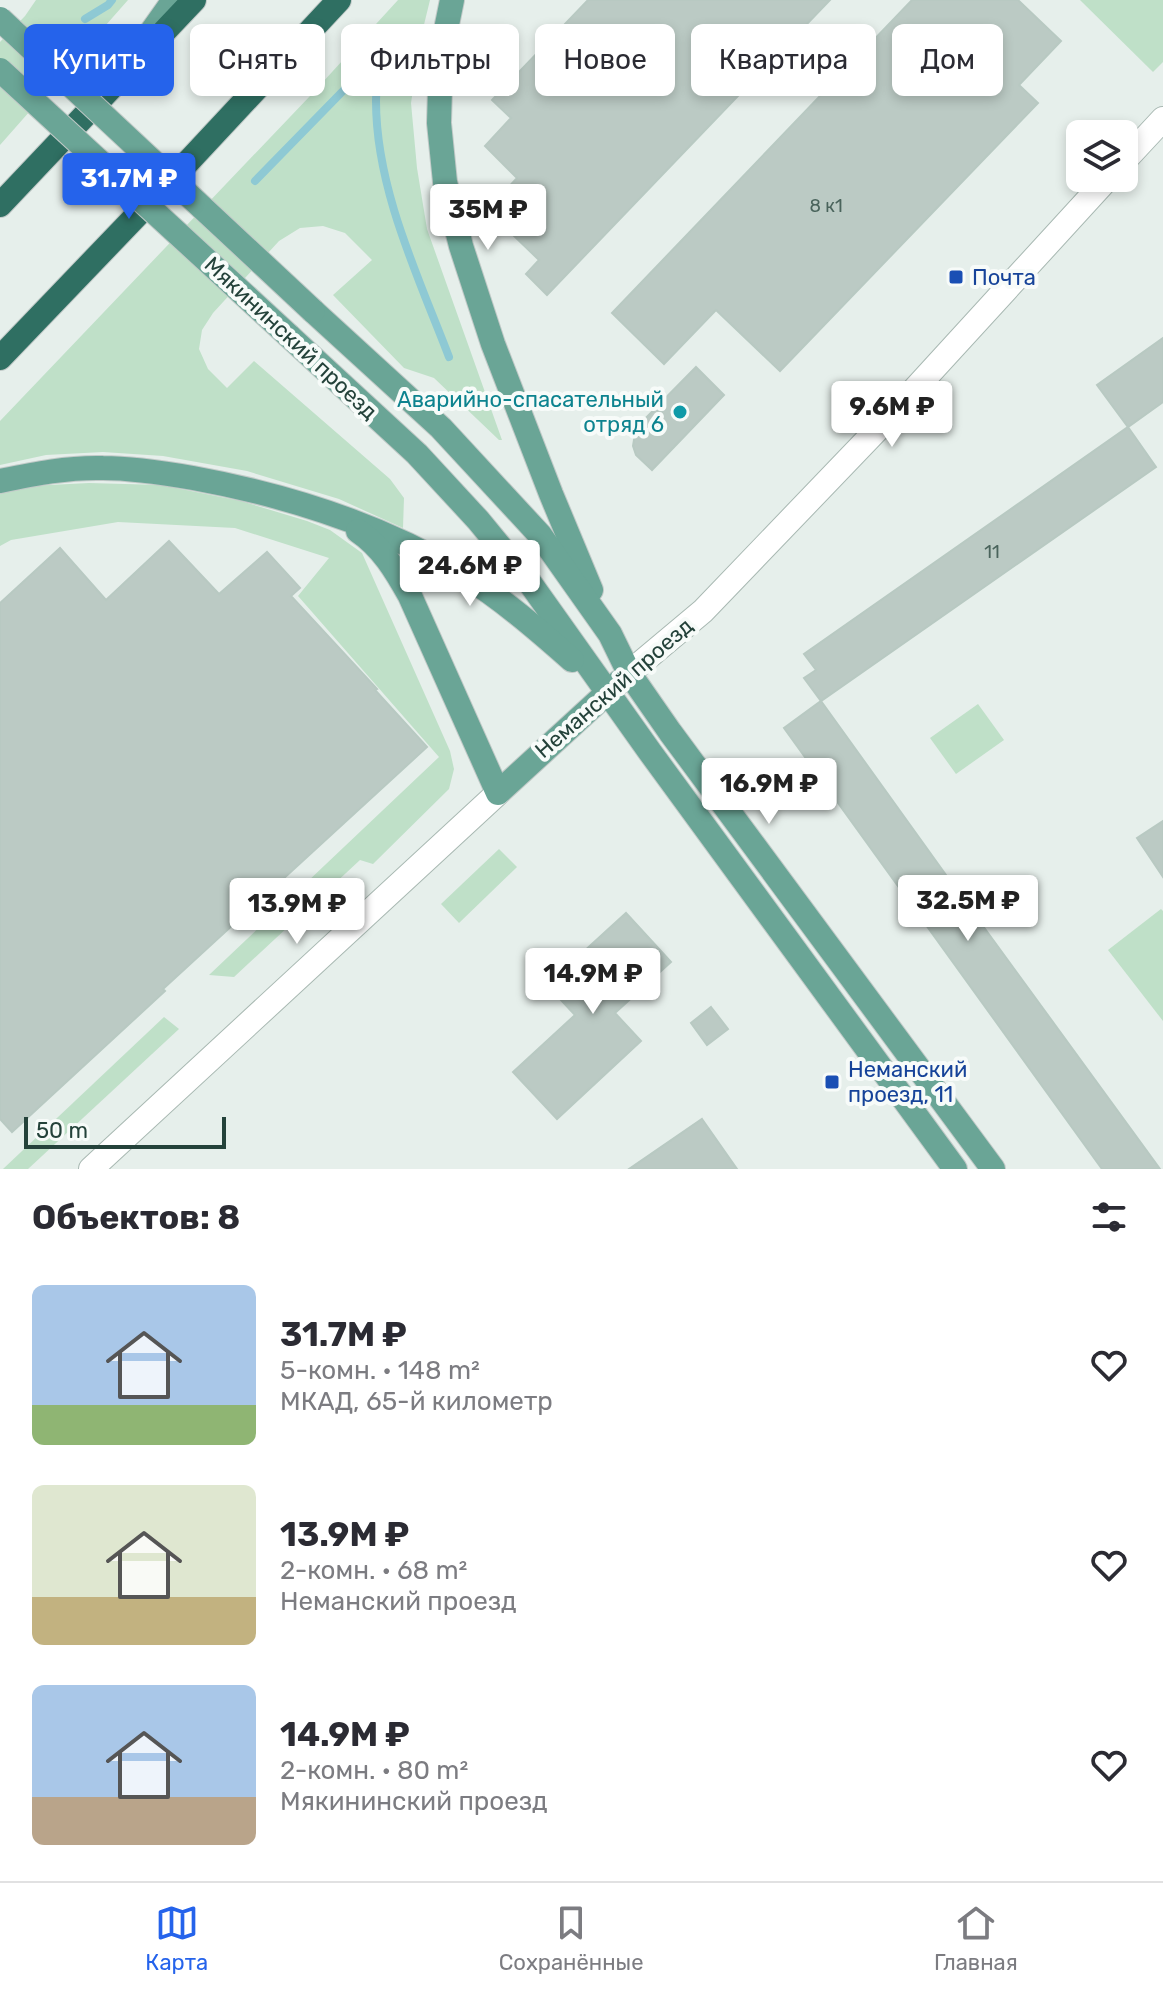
<!DOCTYPE html>
<html lang="ru">
<meta charset="utf-8">
<style>
body{margin:0;font-family:Rubik,sans-serif;background:#f7f7f7;color:#2b2b33;height:100vh;display:flex;flex-direction:column;font-size:30px;white-space:nowrap}
*{box-sizing:border-box;margin:0}
p{font-size:26px;color:#7c7c81}
.icon{flex:none;width:44px;height:44px;fill:none;stroke:currentColor;stroke-width:2;stroke-linecap:round;stroke-linejoin:round}
.map{position:relative;height:1169px;overflow:hidden}
.side{display:flex;flex-direction:column;background:#fff;flex:1}
.side>*{flex:none}
.guide{position:absolute;left:24px;top:24px;width:1116px;height:72px;display:flex;gap:16px}
.buttons{position:absolute;left:1066px;top:120px;display:grid;gap:16px}
.buttons a{display:grid;place-items:center;width:72px;height:72px;border-radius:12px;background:#fff;box-shadow:0 4px 12px #0003;font-size:40px}
.scale{position:absolute;left:24px;bottom:20px;width:202px;box-sizing:border-box;padding-left:8px;border:4px solid #24423a;border-top:0;font-size:22px;line-height:28px;white-space:nowrap;color:#24423a;-webkit-text-stroke:6px #f7fbf9;paint-order:stroke}
.price{position:absolute;translate:-50% -68px;padding:0 18px;border-radius:8px;background:#fff;color:#222;font-size:26px;line-height:52px;filter:drop-shadow(0 2px 4px #0008)}
.price::after{content:'';position:absolute;left:50%;top:48px;width:24px;height:18px;margin-left:-12px;background:inherit;clip-path:polygon(0 0,100% 0,50% 100%)}
.price.active{background:#2563eb;color:#fff}
ul{padding:0;list-style:none}
li{display:flex;align-items:center;gap:24px;height:200px;padding:0 32px}
li span{display:grid;place-items:center;flex:none;width:224px;height:160px;border-radius:12px;color:#555}
li>.icon{margin-inline-start:auto}
span .icon{width:96px;height:96px;fill:#fffc;stroke-width:1}
li b{font-size:34px}
h2{display:flex;justify-content:space-between;align-items:center;height:96px;padding:0 32px;font-size:34px}
.chip{padding:0 28px;border-radius:12px;background:#fff;box-shadow:0 4px 12px #0003;font-size:28px;line-height:72px}
.chip.active{background:#2563eb;color:#fff}
.dock{display:flex;justify-content:space-around;align-items:center;height:112px;border-top:2px solid #e1e1e2;background:#fff;font-size:22px;color:#7c7c81}
.dock a{display:grid;justify-items:center;gap:4px}
.dock .active{color:#2563eb}
.map>svg:first-child{display:block}
.green{fill:#bfe0c8}
.lines{fill:none;stroke-linecap:round;stroke-linejoin:round}
.stream{stroke:#8ec9d4;stroke-width:8}
.building{fill:#bbcac4;stroke:#b8c9c2;stroke-width:2}
.minor-casing{stroke:#a8b8b2;stroke-width:26}
.major-casing{stroke:#c2cac8;stroke-width:26}
.highway-casing{stroke:#c2cac8;stroke-width:26}
.minor{stroke:#fff;stroke-width:24}
.major{stroke:#6aa596;stroke-width:24}
.highway{stroke:#2f6f62;stroke-width:24}
.major-bridge-casing{stroke:#c2cac8;stroke-width:26;stroke-linecap:butt}
.major-bridge{stroke:#6aa596;stroke-width:24}
.transit-dot{fill:#1a4fb4;stroke:#f7fbf9;stroke-width:3}
.culture-dot{fill:#0f9aa8;stroke:#f7fbf9;stroke-width:3}
.labels{text-anchor:middle;dominant-baseline:central;stroke-width:8;stroke-linejoin:round;paint-order:stroke}
.number-label{font-size:18px;fill:#4a645c}
.transit-label{font-size:22px;fill:#164399;stroke:#f7fbf9;text-anchor:start}
.street-label{font-size:22px;fill:#24423a;stroke:#f7fbf9}
.culture-label{font-size:22px;fill:#0d838f;stroke:#f7fbf9;text-anchor:end}
</style>
<div class="map">
<svg width="1163" height="1169" viewBox="0 0 1163 1169">
<rect width="100%" height="100%" fill="#e6efeb"/>
<g class="green">
<path d="M36 0H128L0 145V42L25 16Z"/>
<path d="M398 0H430L421 37 411 103 417 168 427 229 502 440H499L434 378 404 368 333 295 372 260 345 233 323 226 300 228 279 241 213 313 202 330 199 349 208 369 227 388 254 361 390 479 404 498 403 528 339 499 247 471 163 456 103 452 46 455 0 465V421L310 96Z"/>
<path d="M1080 0H1163V62L1153 72Z"/>
<path d="M89 483 161 485 241 501 307 521 330 530 362 553 450 751 454 769 449 789 373 864 360 860 234 977 209 975 439 757 298 596 329 558 235 528 118 522 11 540 0 546V494L30 486Z"/>
<path d="M978 704 1004 740 956 774 930 738Z"/>
<path d="M499 849 517 867 459 923 441 904Z"/>
<path d="M1161 909 1163 911V1021L1108 950Z"/>
<path d="M164 1017 179 1029 28 1169H3Z"/>
</g>
<g class="lines">
<g class="stream">
<path d="M85 19 108 5 112 0"/>
<path d="M255 181 382 51C380 68 376 85 376 101 376 189 418 276 449 357"/>
</g>
</g>
<g class="building">
<path d="M588 0H830L547 295 526 274 539 260 487 210 517 178 485 146 511 118 492 100Z"/>
<path d="M912 0H1018L1061 41 1019 85 1038 103 780 371 716 310 664 364 612 313Z"/>
<path d="M1163 338V402L1128 427 1097 385Z"/>
<path d="M696 367 724 395 652 470 636 455 633 446 636 428Z"/>
<path d="M1128 427 1156 467 821 701 804 678 816 670 804 654Z"/>
<path d="M169 541 219 594 267 552 300 588 291 596 377 689 375 690 427 747 163 989 165 991 12 1132 0 1119V603L60 548 106 600Z"/>
<path d="M821 701 964 900 1160 1169H1102L784 728Z"/>
<path d="M1163 821V877L1137 838Z"/>
<path d="M626 913 671 962 615 1013 641 1041 557 1119 513 1072 575 1015 547 985Z"/>
<path d="M711 1007 728 1029 707 1045 691 1023Z"/>
<path d="M702 1119 737 1169H629Z"/>
</g>
<g class="lines">
<defs>
<g id="minor">
<path d="M1124 161 1163 119"/>
<path d="M629 673 703 611 893 413 1108 178"/>
<path d="M91 1169 498 793"/>
</g>
<g id="major">
<path d="M452 0 441 54 439 123 445 182 461 246 493 344 551 494 591 590"/>
<path d="M145 41 174 0"/>
<path d="M313 311 441 428 540 535 610 634 629 673 670 732 993 1169"/>
<path d="M289 336 417 454 478 520 530 583 650 752 955 1169"/>
<path d="M0 481C34 474 68 467 103 468 133 468 164 473 193 478 286 495 381 525 462 574 501 598 537 629 572 660"/>
<path d="M358 531C382 547 396 571 410 596L498 793 619 682"/>
</g>
<g id="highway">
<path d="M0 205 194 0"/>
<path d="M0 358 187 163 339 0"/>
</g>
</defs>
<use href="#minor" class="minor-casing"/>
<use href="#major" class="major-casing"/>
<use href="#highway" class="highway-casing"/>
<use href="#minor" class="minor"/>
<use href="#major" class="major"/>
<use href="#highway" class="highway"/>
<defs>
<g id="major-bridge">
<path d="M0 19 313 311"/>
<path d="M0 70 289 336"/>
</g>
</defs>
<use href="#major-bridge" class="major-bridge-casing"/>
<use href="#major-bridge" class="major-bridge"/>
</g>
<g class="transit-dot">
<rect x="948" y="269" width="16" height="16" rx="4"/>
<rect x="824" y="1074" width="16" height="16" rx="4"/>
</g>
<circle class="culture-dot" cx="680" cy="412" r="8"/>
<g class="labels">
<g class="number-label">
<text x="826" y="206">8 к1</text>
<text x="992" y="552">11</text>
</g>
<g class="transit-label">
<text x="972" y="277">Почта</text>
<text x="848" y="1069">Неманский<tspan x="848" dy="25">проезд, 11</tspan></text>
</g>
<g class="street-label">
<text transform="translate(291 338) rotate(43)">Мякининский проезд</text>
<text transform="translate(614 688) rotate(-41)">Неманский проезд</text>
</g>
<g class="culture-label">
<text x="664" y="399">Аварийно-спасательный<tspan x="664" dy="25">отряд 6</tspan></text>
</g>
</g>
</svg>
<div class="buttons">
<a><svg class="icon" aria-label="layers" viewBox="0 0 24 24"><path d="M12 4l9 5-9 5-9-5zM3 14l9 5 9-5"/></svg></a>
</div>
<div class="scale">50 m</div>
<b class="price active" style="left:129px;top:221px">31.7M ₽</b>
<b class="price" style="left:488px;top:252px">35M ₽</b>
<b class="price" style="left:892px;top:449px">9.6M ₽</b>
<b class="price" style="left:470px;top:608px">24.6M ₽</b>
<b class="price" style="left:769px;top:826px">16.9M ₽</b>
<b class="price" style="left:968px;top:943px">32.5M ₽</b>
<b class="price" style="left:297px;top:946px">13.9M ₽</b>
<b class="price" style="left:593px;top:1016px">14.9M ₽</b>
<div class="guide">
<a class="chip active">Купить</a>
<a class="chip">Снять</a>
<a class="chip">Фильтры</a>
<a class="chip">Новое</a>
<a class="chip">Квартира</a>
<a class="chip">Дом</a>
</div>
</div>
<section class="side">
<h2>Объектов: 8<svg class="icon" aria-label="filters" viewBox="0 0 24 24"><path d="M4 7h16M4 17h16"/><circle cx="9" cy="7" r="2"/><circle cx="15" cy="17" r="2"/></svg></h2>
<ul>
<li><span style="background:linear-gradient(#a9c7e8 75%,#8fb573 0)"><svg class="icon" aria-label="home" viewBox="0 0 24 24"><path d="M3 11l9-7 9 7M6 9v11h12V9"/></svg></span><div><b>31.7M ₽</b><p>5-комн. · 148 m²</p><p>МКАД, 65-й километр</p></div><svg class="icon" aria-label="heart" viewBox="0 0 24 24"><path d="M12 20l-8-8c-3-5 5-10 8-4 3-6 11-1 8 4z"/></svg></li>
<li><span style="background:linear-gradient(#dfe7d0 70%,#c2b280 0)"><svg class="icon" aria-label="home" viewBox="0 0 24 24"><path d="M3 11l9-7 9 7M6 9v11h12V9"/></svg></span><div><b>13.9M ₽</b><p>2-комн. · 68 m²</p><p>Неманский проезд</p></div><svg class="icon" aria-label="heart" viewBox="0 0 24 24"><path d="M12 20l-8-8c-3-5 5-10 8-4 3-6 11-1 8 4z"/></svg></li>
<li><span style="background:linear-gradient(#a9c7e8 70%,#b9a48a 0)"><svg class="icon" aria-label="home" viewBox="0 0 24 24"><path d="M3 11l9-7 9 7M6 9v11h12V9"/></svg></span><div><b>14.9M ₽</b><p>2-комн. · 80 m²</p><p>Мякининский проезд</p></div><svg class="icon" aria-label="heart" viewBox="0 0 24 24"><path d="M12 20l-8-8c-3-5 5-10 8-4 3-6 11-1 8 4z"/></svg></li>
</ul>
</section>
<nav class="dock">
<a class="active"><svg class="icon" aria-label="map" viewBox="0 0 24 24"><path d="M3 6l6-2 6 2 6-2v14l-6 2-6-2-6 2zM9 4v14M15 6v14"/></svg>Карта</a>
<a><svg class="icon" aria-label="saved" viewBox="0 0 24 24"><path d="M7 4h10v16l-5-4-5 4z"/></svg>Сохранённые</a>
<a><svg class="icon" aria-label="home" viewBox="0 0 24 24"><path d="M3 11l9-7 9 7M6 9v11h12V9"/></svg>Главная</a>
</nav>
